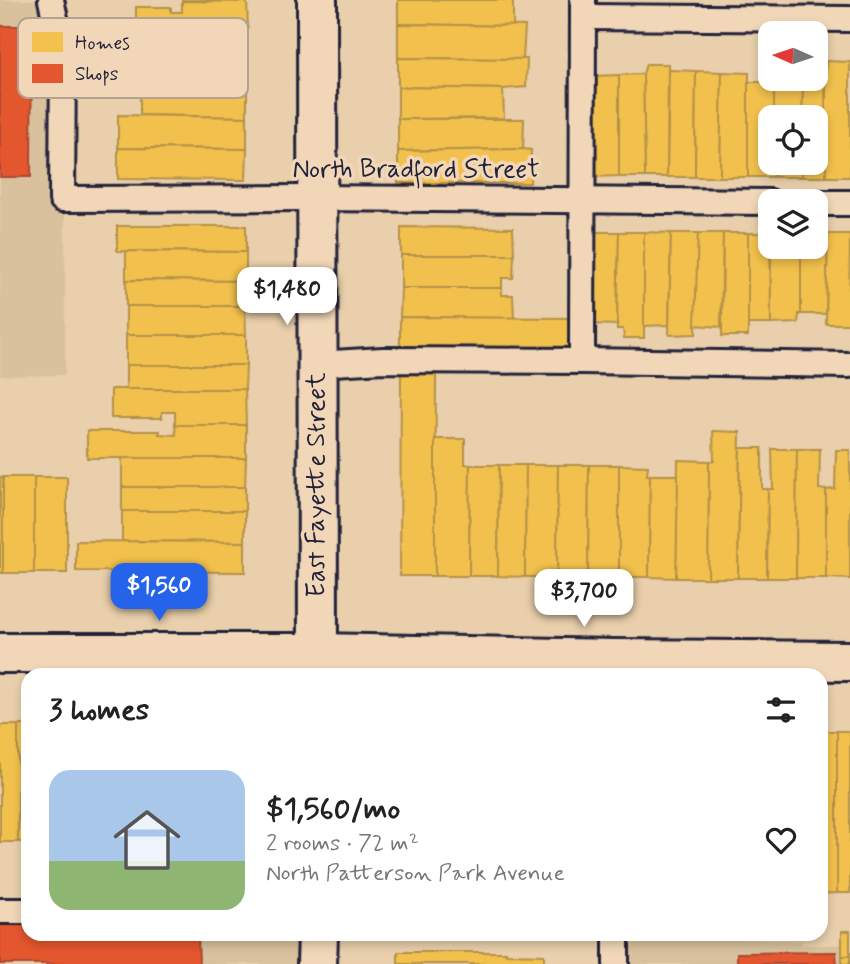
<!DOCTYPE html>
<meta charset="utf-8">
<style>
body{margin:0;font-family:Mynerve,sans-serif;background:#f6f6f6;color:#222;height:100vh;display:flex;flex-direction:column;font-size:26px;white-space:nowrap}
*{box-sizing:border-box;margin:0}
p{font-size:23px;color:#767676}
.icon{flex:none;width:38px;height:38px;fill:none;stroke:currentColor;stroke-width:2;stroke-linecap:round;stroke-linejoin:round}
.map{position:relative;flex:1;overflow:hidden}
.sheet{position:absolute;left:21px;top:668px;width:807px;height:273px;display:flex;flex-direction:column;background:#fff;border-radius:21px;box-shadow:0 4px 10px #0003}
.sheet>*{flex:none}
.needle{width:46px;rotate:273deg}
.buttons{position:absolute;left:758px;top:21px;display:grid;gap:14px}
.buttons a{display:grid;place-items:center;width:70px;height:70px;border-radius:14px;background:#fff;box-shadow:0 4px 10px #0003;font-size:35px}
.price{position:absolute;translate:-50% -60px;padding:0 16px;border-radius:14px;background:#fff;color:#222;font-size:23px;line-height:46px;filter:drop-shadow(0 2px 4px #0008)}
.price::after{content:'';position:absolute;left:50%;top:42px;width:21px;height:16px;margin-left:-10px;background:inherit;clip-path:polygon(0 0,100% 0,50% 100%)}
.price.active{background:#2563eb;color:#fff}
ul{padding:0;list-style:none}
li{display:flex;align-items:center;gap:21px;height:175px;padding:0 28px}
li span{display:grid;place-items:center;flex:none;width:196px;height:140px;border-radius:21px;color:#555}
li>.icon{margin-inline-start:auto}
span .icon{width:84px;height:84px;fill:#fffc;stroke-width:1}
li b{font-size:30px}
h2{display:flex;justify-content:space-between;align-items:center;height:84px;padding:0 28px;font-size:30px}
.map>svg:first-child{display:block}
.built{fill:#d9c19d}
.homes{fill:#f2c14e;stroke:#b49148;stroke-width:2}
.shops{fill:#e4572e;stroke:#aa4732;stroke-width:2}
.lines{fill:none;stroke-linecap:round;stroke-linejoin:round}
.lane-casing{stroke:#22223b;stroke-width:30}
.secondary-casing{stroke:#22223b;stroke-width:44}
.lane{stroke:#f1d7b8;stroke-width:24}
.secondary{stroke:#f1d7b8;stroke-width:38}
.labels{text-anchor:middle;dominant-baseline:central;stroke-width:7;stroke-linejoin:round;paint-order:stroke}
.street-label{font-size:26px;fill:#22223b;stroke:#f1d7b8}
.key{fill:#f1d7b8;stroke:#b3a192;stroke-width:2}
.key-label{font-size:19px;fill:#22223b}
</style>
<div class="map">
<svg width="850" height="964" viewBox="0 0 850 964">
<rect width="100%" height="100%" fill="#e9cfab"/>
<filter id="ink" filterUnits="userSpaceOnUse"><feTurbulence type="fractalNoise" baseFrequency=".0143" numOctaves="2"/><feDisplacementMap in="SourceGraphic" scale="14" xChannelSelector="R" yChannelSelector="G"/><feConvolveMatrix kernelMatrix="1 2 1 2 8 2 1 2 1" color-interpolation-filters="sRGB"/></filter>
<g filter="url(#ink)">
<g class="built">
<path d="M0 0H52L65 175V375L0 376Z"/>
<path d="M28 934 320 935V964H0Z"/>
<path d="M738 934 739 939 802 941V945H841V964H615V935Z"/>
</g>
<g class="homes">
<path d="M182 0H248L247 2 182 1Z"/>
<path d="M398 0H513V26L398 24Z"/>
<path d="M182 1 247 2 248 28 136 27V7H171V12H182Z"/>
<path d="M398 24 525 26 523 59 398 58Z"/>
<path d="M398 58 527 59 526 87 503 89 398 87Z"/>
<path d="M826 61 850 62V177H826Z"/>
<path d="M646 64H668L667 177H645L643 74Z"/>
<path d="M669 70 696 71 695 177H667Z"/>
<path d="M696 71 722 72 720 177H695Z"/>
<path d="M722 72 749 73 748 177H720Z"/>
<path d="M824 73H825L826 177H802V163H816V117H802L803 83H823Z"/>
<path d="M643 74 645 177H618L619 75Z"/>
<path d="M619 75V176L591 177 592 76Z"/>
<path d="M748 82H774V117H770V163H774V177H748Z"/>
<path d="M774 82 803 83 802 117H774Z"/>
<path d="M140 87H247V117L140 115Z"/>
<path d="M398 87 503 89 504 118 398 119Z"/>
<path d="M118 115 247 117V149L118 148Z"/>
<path d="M398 119H524L523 149 398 151Z"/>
<path d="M118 148 247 149 246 180 118 179Z"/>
<path d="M523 149 531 150 530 183H398V151Z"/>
<rect x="774" y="163" width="28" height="14"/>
<path d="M117 226H246V252L117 251Z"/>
<path d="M401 227 513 228 514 255H401Z"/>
<path d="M592 232H619L617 325 590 324Z"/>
<path d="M619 232H644V338H624L623 329H617Z"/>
<path d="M644 232 671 233 669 325 644 326Z"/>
<path d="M671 233H698L696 334 669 335Z"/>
<path d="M698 233H723L721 327 695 325Z"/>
<path d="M723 233H748V336H722Z"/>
<path d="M748 233H770L771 324H748Z"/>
<path d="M816 234H828L826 314H801V247H816Z"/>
<path d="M828 234H850L849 324H826Z"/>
<path d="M771 247H801V314H799L798 323 771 324Z"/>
<path d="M126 251 246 252V281L126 280Z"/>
<path d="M401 255H514L513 278H502V288H401Z"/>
<path d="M126 280 246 281 245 306H126Z"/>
<path d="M401 288H502V295H513L514 318 400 317Z"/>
<path d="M126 306H245L246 335H126Z"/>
<path d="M400 317 572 318V349L400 348Z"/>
<rect x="126" y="335" width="120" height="30"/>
<path d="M126 365H246L245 389H126Z"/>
<path d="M401 371H436L435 576H400Z"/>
<path d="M111 389H245L246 425H175V412H162V418H111Z"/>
<path d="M175 425H246V458H87V431H160L159 434 176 435Z"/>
<path d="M713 431 740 432 738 578H708L709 461H714Z"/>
<path d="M435 439H465V464L470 465 469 576H435Z"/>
<path d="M740 448H762V489H768L767 578H738Z"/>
<path d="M772 449H797L796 578H767L768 489H773Z"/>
<path d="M797 449H820L819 489 826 490V578H796Z"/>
<path d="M836 450H850V579L826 578V490L835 489Z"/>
<path d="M122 458H246L245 487H122Z"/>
<path d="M678 460 709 461 708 578H676Z"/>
<path d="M470 465H499L498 576H469Z"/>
<path d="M499 465H526L525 577 498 576Z"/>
<path d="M526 465H558L557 577H525Z"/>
<path d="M558 465H589L588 577H557Z"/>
<path d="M589 465H619V577H588Z"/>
<path d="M619 465 648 466 647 475H650L649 577H619Z"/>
<path d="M650 475H678L676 578 649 577Z"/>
<rect x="0" y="477" width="3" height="96"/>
<rect x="3" y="477" width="31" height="96"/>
<rect x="34" y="477" width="33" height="96"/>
<rect x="122" y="487" width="123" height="24"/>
<path d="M122 511H245V542L122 541Z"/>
<path d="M76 541 245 542V572L76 571Z"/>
<rect x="0" y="725" width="18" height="117"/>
<rect x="18" y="725" width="10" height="117"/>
<path d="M821 731H837V893L821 894Z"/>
<rect x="837" y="731" width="13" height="162"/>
<rect x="842" y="931" width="8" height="25"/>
<path d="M398 952H506V954L544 955V964H398Z"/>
<rect x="842" y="956" width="8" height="8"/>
</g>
<g class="shops">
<path d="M0 26H32L31 177H0Z"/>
<path d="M0 919H28V934H198L199 964H0Z"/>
<path d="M836 952 837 964H737V953Z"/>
</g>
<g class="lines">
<defs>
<g id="lane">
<path d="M51 0 63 55 62 199 316 198 770 202"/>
<path d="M583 17 850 19"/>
<path d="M816 203H850"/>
<path d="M582 361 583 0"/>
<path d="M317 364 383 360 582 361 850 365"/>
<path d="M0 911H28"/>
<path d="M616 934V964"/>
</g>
<g id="secondary">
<path d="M317 0 318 676"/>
<path d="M0 653H318L613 659 850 661"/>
<path d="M317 964 318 934"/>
</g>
</defs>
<use href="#lane" class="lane-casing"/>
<use href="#secondary" class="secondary-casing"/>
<use href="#lane" class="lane"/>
<use href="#secondary" class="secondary"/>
</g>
</g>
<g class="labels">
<g class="street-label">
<text x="416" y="170">North Bradford Street</text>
<text transform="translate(317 485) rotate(-90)">East Fayette Street</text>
</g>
</g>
<rect x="18" y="18" width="230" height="80" rx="10" class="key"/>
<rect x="32" y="32" width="31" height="20" fill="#f2c14e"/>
<rect x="32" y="64" width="31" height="19" fill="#e4572e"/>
<g class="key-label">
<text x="75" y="49">Homes</text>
<text x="75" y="80">Shops</text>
</g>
</svg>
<div class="buttons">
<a><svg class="needle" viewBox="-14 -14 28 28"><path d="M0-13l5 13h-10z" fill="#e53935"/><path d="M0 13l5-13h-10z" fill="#767676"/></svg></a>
<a><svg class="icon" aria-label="locate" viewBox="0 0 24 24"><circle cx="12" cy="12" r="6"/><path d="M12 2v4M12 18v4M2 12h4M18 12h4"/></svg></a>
<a><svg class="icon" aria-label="layers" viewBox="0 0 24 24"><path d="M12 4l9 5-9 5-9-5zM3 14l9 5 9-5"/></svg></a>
</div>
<b class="price" style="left:287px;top:327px">$1,480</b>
<b class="price active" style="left:159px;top:623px">$1,560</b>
<b class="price" style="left:584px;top:629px">$3,700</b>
<section class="sheet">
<h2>3 homes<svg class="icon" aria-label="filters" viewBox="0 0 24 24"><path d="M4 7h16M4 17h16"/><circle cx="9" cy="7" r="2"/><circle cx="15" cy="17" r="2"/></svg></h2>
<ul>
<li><span style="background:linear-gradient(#a9c7e8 65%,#8fb573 0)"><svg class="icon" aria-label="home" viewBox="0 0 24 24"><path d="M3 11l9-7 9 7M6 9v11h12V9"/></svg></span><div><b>$1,560/mo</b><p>2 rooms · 72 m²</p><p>North Patterson Park Avenue</p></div><svg class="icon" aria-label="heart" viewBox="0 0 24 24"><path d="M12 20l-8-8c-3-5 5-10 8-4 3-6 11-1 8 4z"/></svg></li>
</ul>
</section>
</div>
